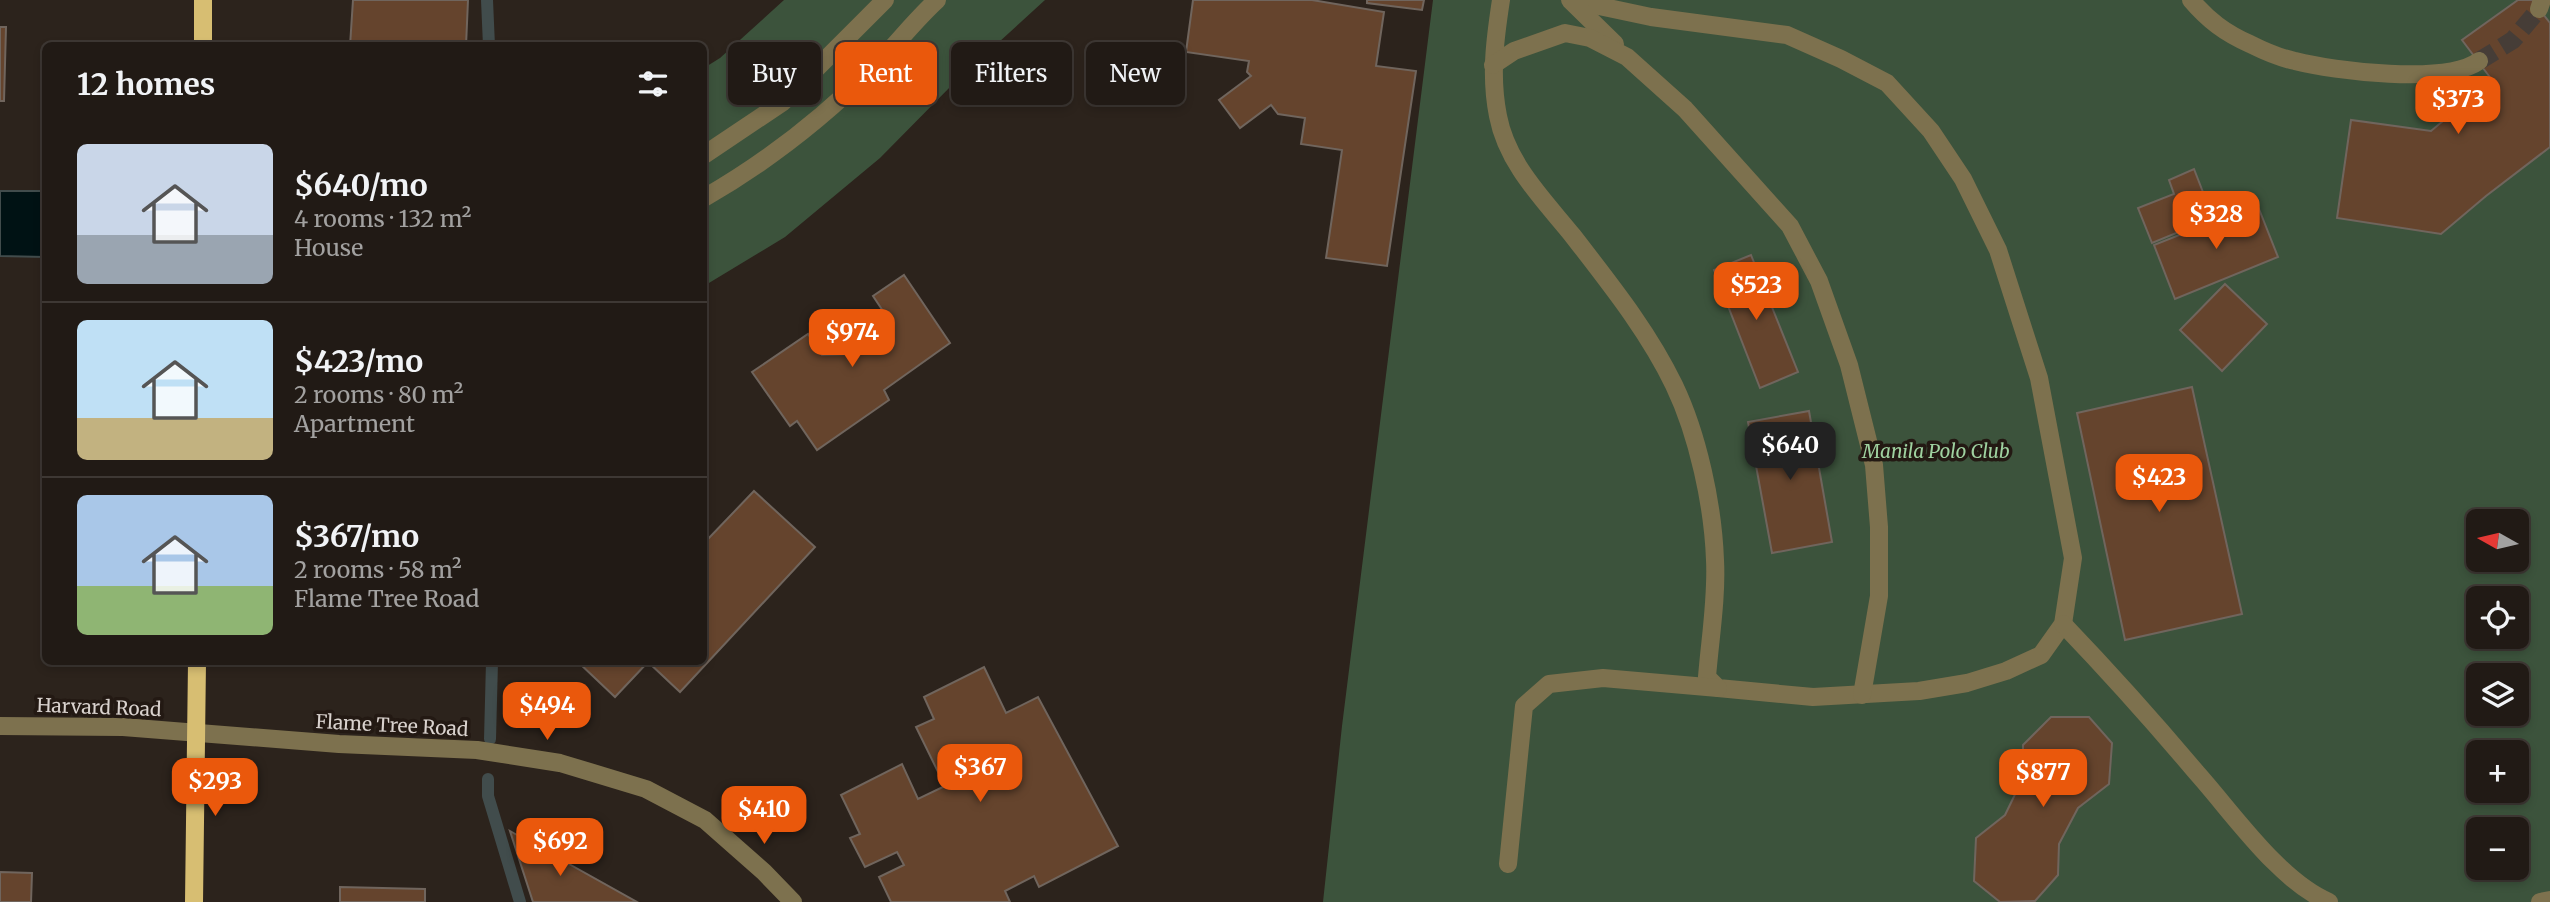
<!DOCTYPE html>
<meta charset="utf-8">
<style>
body{margin:0;font-family:Merriweather,serif;background:#2d2722;color:#f1f3f6;height:100vh;display:flex;flex-direction:column;font-size:26px;white-space:nowrap}
*{box-sizing:border-box;margin:0}
p{font-size:23px;color:#a2a1a0}
.icon{flex:none;width:38px;height:38px;fill:none;stroke:currentColor;stroke-width:2;stroke-linecap:round;stroke-linejoin:round}
.map{position:relative;flex:1;overflow:hidden}
.details{position:absolute;left:42px;top:42px;width:665px;height:623px;display:flex;flex-direction:column;background:#211a15;border-radius:10px;box-shadow:0 4px 10px #0003,0 0 0 2px #3e3834}
.details>*{flex:none}
.guide{position:absolute;left:728px;top:42px;width:665px;height:63px;display:flex;gap:14px}
.needle{width:46px;rotate:278deg}
.tools{position:absolute;left:2466px;top:509px;display:grid;gap:14px}
.tools a{display:grid;place-items:center;width:63px;height:63px;border-radius:10px;background:#211a15;box-shadow:0 4px 10px #0003,0 0 0 2px #3e3834;font-size:35px}
.price{position:absolute;translate:-50% -60px;padding:0 16px;border-radius:14px;background:#ea580c;color:#fff;font-size:23px;line-height:46px;filter:drop-shadow(0 2px 4px #0008)}
.price::after{content:'';position:absolute;left:50%;top:42px;width:21px;height:16px;margin-left:-10px;background:inherit;clip-path:polygon(0 0,100% 0,50% 100%)}
.price.on{background:#222;color:#fff}
ul{padding:0;list-style:none}
li{display:flex;align-items:center;gap:21px;height:175px;padding:0 35px}
li+li{border-top:2px solid #3e3834}
li span{display:grid;place-items:center;flex:none;width:196px;height:140px;border-radius:10px;color:#555}
li>.icon{margin-inline-start:auto}
span .icon{width:84px;height:84px;fill:#fffc;stroke-width:1}
li b{font-size:30px}
h2{display:flex;justify-content:space-between;align-items:center;height:84px;padding:0 35px;font-size:30px}
.chip{padding:0 24px;border-radius:10px;background:#211a15;box-shadow:0 4px 10px #0003,0 0 0 2px #3e3834;font-size:24px;line-height:63px}
.chip.on{background:#ea580c;color:#fff}
.map>svg:first-child{display:block}
.green{fill:#3c533c;fill-rule:evenodd}
.water{fill:#001214;stroke:#414c4c;stroke-width:2}
.lines{fill:none;stroke-linecap:round;stroke-linejoin:round}
.stream{stroke:#414c4c;stroke-width:12}
.building{fill:#65442d;stroke:#70655d;stroke-width:2}
.minor-tunnel{stroke:#463d37;stroke-width:18;stroke-dasharray:18 9;stroke-linecap:butt}
.minor{stroke:#7d714e;stroke-width:18}
.major{stroke:#d7be72;stroke-width:18}
.labels{text-anchor:middle;dominant-baseline:central;stroke-width:7;stroke-linejoin:round;paint-order:stroke}
.park-label{font-size:19px;font-style:italic;fill:#9fd2a0;stroke:#231913}
.street-label{font-size:19px;fill:#d9d2ce;stroke:#231913}
</style>
<div class="map">
<svg width="2550" height="902" viewBox="0 0 2550 902">
<rect width="100%" height="100%" fill="#2c231c"/>
<g class="green">
<path d="M784 0H1045L954 83 880 158 785 237 704 286V68L720 58Z"/>
<path d="M1433 0H2550V902H1323L1342 726ZM2478 522H2516V560H2478ZM2478 598H2516V637H2478ZM2478 676H2516V714H2478ZM2478 752H2516V791H2478ZM2478 830H2516V868H2478Z"/>
</g>
<path class="water" d="M0 191H45V257L0 256Z"/>
<g class="lines">
<g class="stream">
<path d="M487 0 489 46"/>
<path d="M490 739 492 662"/>
<path d="M488 779V796L520 902"/>
</g>
</g>
<g class="building">
<path d="M353 0H468L466 46H350Z"/>
<path d="M1193 0H1312L1384 12 1376 66 1416 71 1387 266 1326 258 1342 150 1301 144 1305 118 1278 114 1271 105 1240 128 1219 100 1251 76 1247 72 1249 61 1186 52Z"/>
<path d="M1367 0H1424L1422 10 1367 3Z"/>
<path d="M2518 0H2532L2550 23V147L2486 196 2441 234 2337 218 2351 120 2431 131 2492 80 2462 40Z"/>
<path d="M0 27H6L4 101H0Z"/>
<path d="M2194 169 2213 218 2152 243 2138 208 2174 194 2169 180Z"/>
<path d="M2257 204 2278 257 2175 299 2154 245Z"/>
<path d="M1751 255 1798 372 1760 388 1714 270Z"/>
<path d="M904 275 950 343 884 390 889 400 817 450 797 421 790 426 752 372 808 334 822 355 850 354 893 326 873 296Z"/>
<path d="M2225 284 2267 324 2222 371 2180 330Z"/>
<path d="M2192 387 2242 614 2125 640 2077 413Z"/>
<path d="M1809 411 1832 542 1772 553 1748 422Z"/>
<path d="M754 491 815 547 680 692 648 662 615 697 578 662H704V537L707 540Z"/>
<path d="M984 667 1006 713 1038 697 1118 846 1039 887 1034 876 1005 891 1010 902H891L879 877 904 865 897 852 865 867 850 838 860 834 841 795 902 764 918 799 945 786 916 727 934 719 924 697Z"/>
<path d="M2051 717H2089L2112 743 2109 784 2078 808 2059 844 2058 875 2035 901 2000 902 1974 881 1976 838 2005 815 2023 778V745Z"/>
<path d="M510 831 637 902H533Z"/>
<path d="M0 872 32 873 31 902H0Z"/>
<path d="M340 887 425 889V902H340Z"/>
</g>
<g class="lines">
<path class="minor-tunnel" d="M2479 61 2513 40 2539 9"/>
<g class="minor">
<path d="M1501 0C1495 39 1490 76 1498 116 1507 164 1544 200 1573 236 1610 284 1648 331 1674 385 1698 435 1713 505 1715 560 1717 598 1710 639 1707 677L1718 688 1813 697 1919 691 1967 683 2006 671 2041 655 2063 624 2073 558 2039 378 1998 250 1963 179 1931 131 1887 83 1841 59 1787 35 1651 17 1599 6 1584 0"/>
<path d="M1570 0 1615 44"/>
<path d="M2191 0C2208 20 2225 33 2250 44 2264 51 2280 58 2295 61 2334 71 2446 85 2479 61"/>
<path d="M2539 9 2542 0"/>
<path d="M1493 65 1514 51 1565 33 1590 38 1627 57 1685 109 1790 226 1819 281 1849 365 1874 465 1879 527V596L1862 695"/>
<path d="M704 155 783 102 885 0"/>
<path d="M704 198C765 163 824 117 874 67 896 45 914 21 937 0"/>
<path d="M2063 624C2109 672 2153 721 2196 772 2232 812 2279 881 2329 902"/>
<path d="M0 726 123 727 339 744 477 750 560 763 646 789 705 820 764 872 793 902"/>
<path d="M1508 864 1524 706 1549 684 1603 678 1718 688"/>
<path d="M2540 902 2550 900"/>
</g>
<g class="major">
<path d="M203 46V0"/>
<path d="M194 902 197 662"/>
</g>
</g>
<g class="labels">
<g class="park-label">
<text x="1936" y="451">Manila Polo Club</text>
</g>
<g class="street-label">
<text transform="translate(99 707) rotate(2)">Harvard Road</text>
<text transform="translate(392 725) rotate(3)">Flame Tree Road</text>
</g>
</g>
</svg>
<div class="tools">
<a><svg class="needle" viewBox="-14 -14 28 28"><path d="M0-13l5 13h-10z" fill="#e53935"/><path d="M0 13l5-13h-10z" fill="#a2a1a0"/></svg></a>
<a><svg class="icon" aria-label="locate" viewBox="0 0 24 24"><circle cx="12" cy="12" r="6"/><path d="M12 2v4M12 18v4M2 12h4M18 12h4"/></svg></a>
<a><svg class="icon" aria-label="layers" viewBox="0 0 24 24"><path d="M12 4l9 5-9 5-9-5zM3 14l9 5 9-5"/></svg></a>
<a>+</a>
<a>−</a>
</div>
<b class="price" style="left:2458px;top:136px">$373</b>
<b class="price" style="left:2216px;top:251px">$328</b>
<b class="price" style="left:1756px;top:322px">$523</b>
<b class="price" style="left:852px;top:369px">$974</b>
<b class="price on" style="left:1790px;top:482px">$640</b>
<b class="price" style="left:2159px;top:514px">$423</b>
<b class="price" style="left:547px;top:742px">$494</b>
<b class="price" style="left:980px;top:804px">$367</b>
<b class="price" style="left:2043px;top:809px">$877</b>
<b class="price" style="left:215px;top:818px">$293</b>
<b class="price" style="left:764px;top:846px">$410</b>
<b class="price" style="left:560px;top:878px">$692</b>
<div class="guide">
<a class="chip">Buy</a>
<a class="chip on">Rent</a>
<a class="chip">Filters</a>
<a class="chip">New</a>
</div>
<section class="details">
<h2>12 homes<svg class="icon" aria-label="filters" viewBox="0 0 24 24"><path d="M4 7h16M4 17h16"/><circle cx="9" cy="7" r="2"/><circle cx="15" cy="17" r="2"/></svg></h2>
<ul>
<li><span style="background:linear-gradient(#c9d6e8 65%,#9aa5b1 0)"><svg class="icon" aria-label="home" viewBox="0 0 24 24"><path d="M3 11l9-7 9 7M6 9v11h12V9"/></svg></span><div><b>$640/mo</b><p>4 rooms · 132 m²</p><p>House</p></div></li>
<li><span style="background:linear-gradient(#bfe0f5 70%,#c2b280 0)"><svg class="icon" aria-label="home" viewBox="0 0 24 24"><path d="M3 11l9-7 9 7M6 9v11h12V9"/></svg></span><div><b>$423/mo</b><p>2 rooms · 80 m²</p><p>Apartment</p></div></li>
<li><span style="background:linear-gradient(#a9c7e8 65%,#8fb573 0)"><svg class="icon" aria-label="home" viewBox="0 0 24 24"><path d="M3 11l9-7 9 7M6 9v11h12V9"/></svg></span><div><b>$367/mo</b><p>2 rooms · 58 m²</p><p>Flame Tree Road</p></div></li>
</ul>
</section>
</div>
